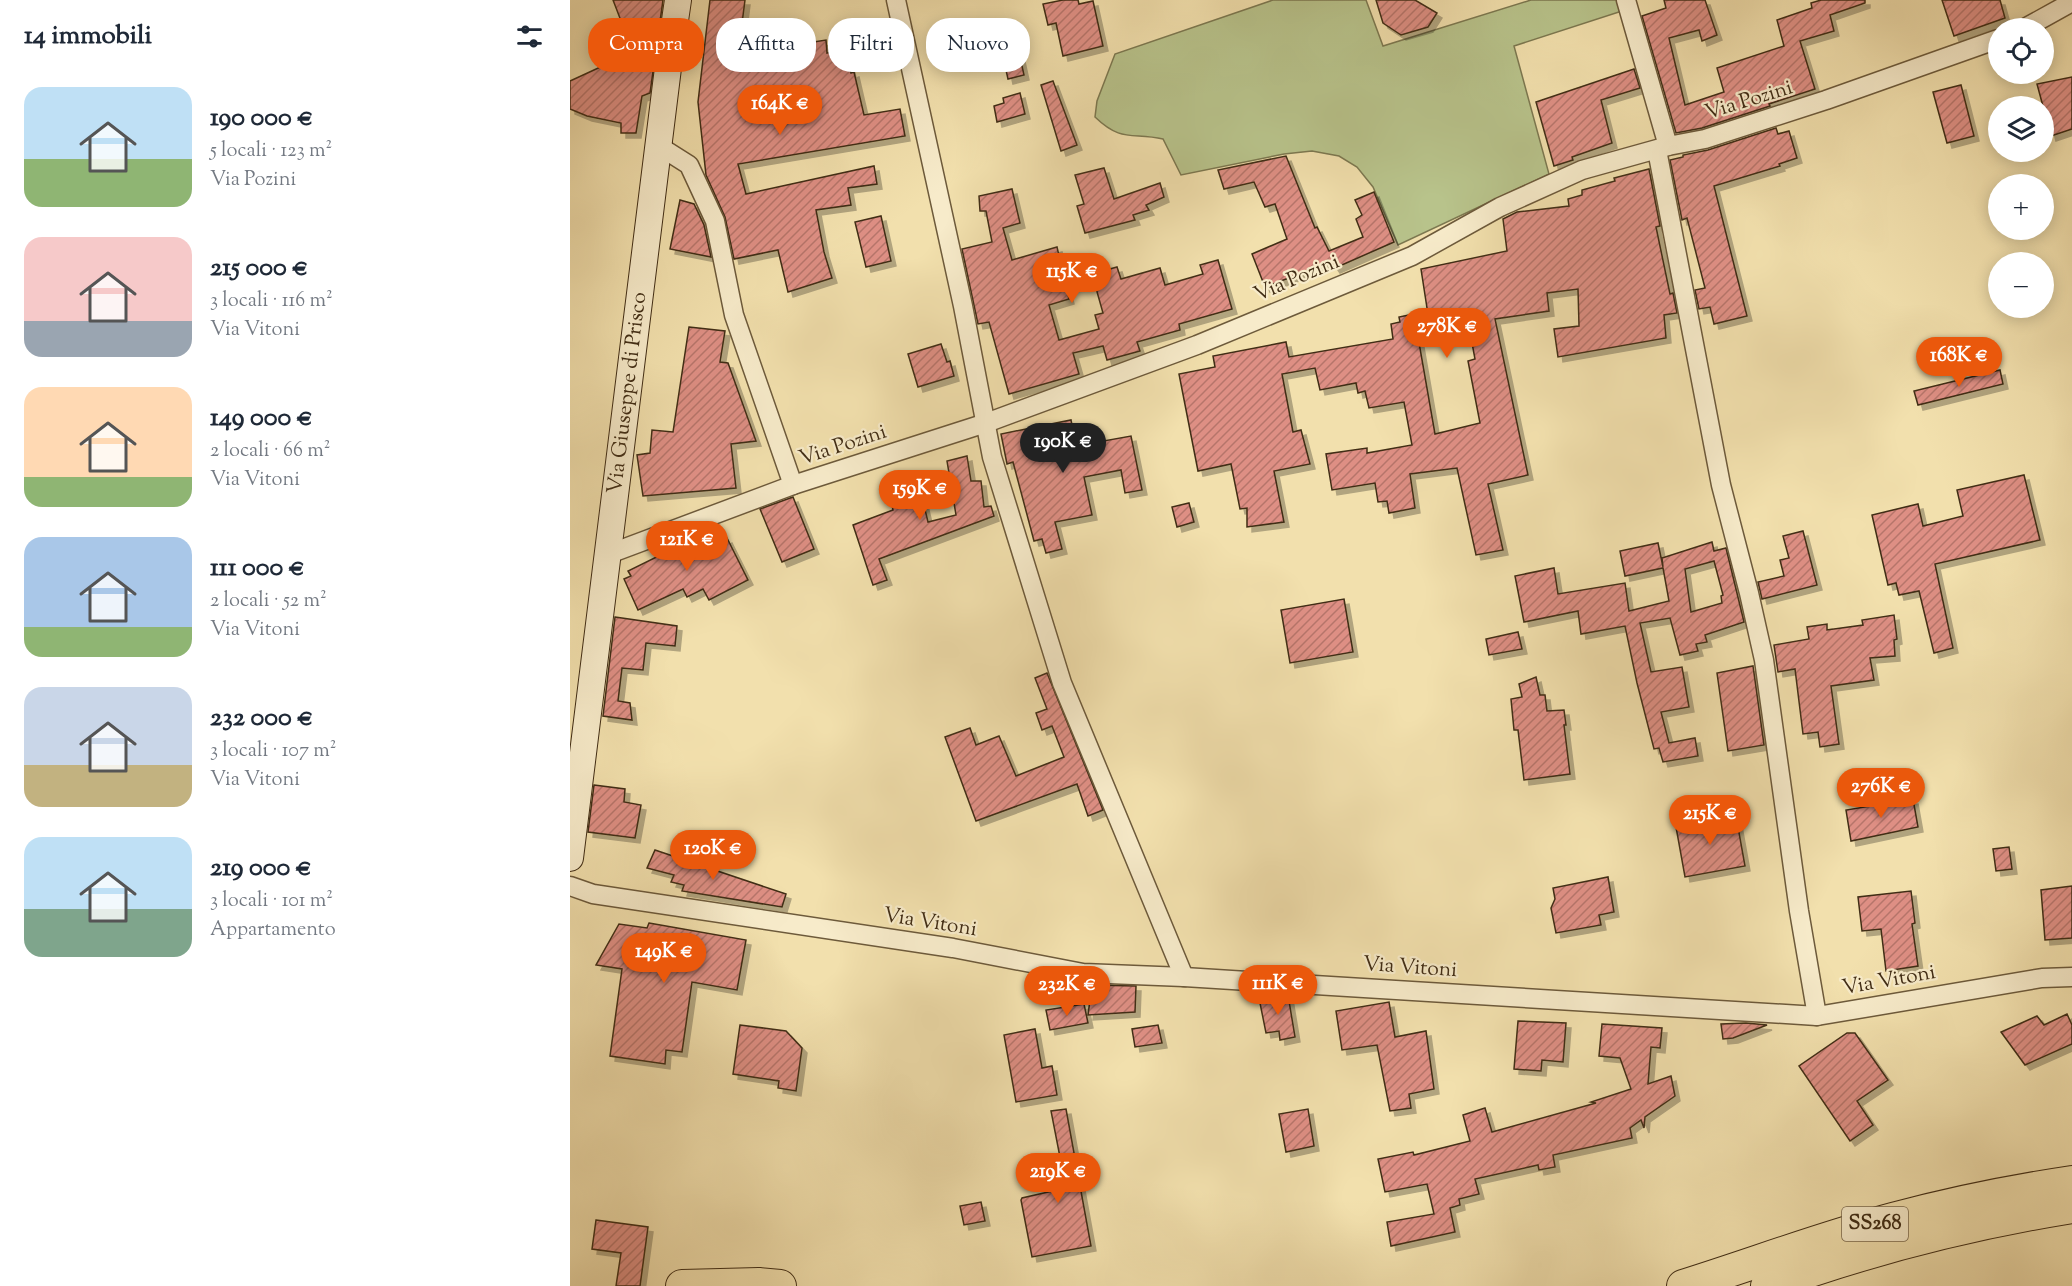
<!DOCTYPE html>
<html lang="it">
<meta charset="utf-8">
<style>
body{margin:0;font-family:"Sorts Mill Goudy",serif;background:#f2f2f3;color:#1f2937;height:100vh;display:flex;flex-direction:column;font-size:22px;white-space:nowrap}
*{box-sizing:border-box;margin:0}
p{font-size:20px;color:#747a83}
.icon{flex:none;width:33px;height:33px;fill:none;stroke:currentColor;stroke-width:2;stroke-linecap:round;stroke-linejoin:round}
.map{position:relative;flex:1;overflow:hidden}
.sheet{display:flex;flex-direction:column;background:#fff;width:570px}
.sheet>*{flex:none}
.top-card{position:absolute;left:18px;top:18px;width:570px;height:54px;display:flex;gap:12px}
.tools{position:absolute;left:1418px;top:18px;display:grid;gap:12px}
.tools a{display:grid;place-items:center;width:66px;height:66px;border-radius:50%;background:#fff;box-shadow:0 3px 15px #0003;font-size:30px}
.price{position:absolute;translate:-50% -51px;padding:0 14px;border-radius:21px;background:#ea580c;color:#fff;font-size:20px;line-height:39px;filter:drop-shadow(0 2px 3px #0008)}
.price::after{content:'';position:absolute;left:50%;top:36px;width:18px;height:14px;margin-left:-9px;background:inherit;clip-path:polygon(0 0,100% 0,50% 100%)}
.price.on{background:#222;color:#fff}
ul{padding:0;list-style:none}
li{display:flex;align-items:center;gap:18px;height:150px;padding:0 24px}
li span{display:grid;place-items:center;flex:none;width:168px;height:120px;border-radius:18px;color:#555}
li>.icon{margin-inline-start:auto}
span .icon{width:72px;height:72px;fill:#fffc;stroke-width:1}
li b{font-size:26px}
h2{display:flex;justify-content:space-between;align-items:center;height:72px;padding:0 24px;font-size:26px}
.pill{padding:0 21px;border-radius:24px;background:#fff;box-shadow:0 3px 15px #0003;font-size:21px;line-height:54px}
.pill.on{background:#ea580c;color:#fff}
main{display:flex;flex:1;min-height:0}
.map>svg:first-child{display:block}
.green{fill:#b8c38b;stroke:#7c7850;stroke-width:1.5}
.building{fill:url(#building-hatch);stroke:#412d15;stroke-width:1.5;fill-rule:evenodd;filter:url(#shadow)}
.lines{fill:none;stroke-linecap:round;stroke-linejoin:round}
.street-casing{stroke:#6d5a3b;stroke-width:21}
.secondary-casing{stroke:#412d15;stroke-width:28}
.highway-casing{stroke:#412d15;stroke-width:34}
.street{stroke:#f7ebca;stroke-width:18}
.secondary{stroke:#f7ebca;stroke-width:26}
.highway{stroke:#f2e0ad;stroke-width:32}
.labels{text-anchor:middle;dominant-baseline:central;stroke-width:4.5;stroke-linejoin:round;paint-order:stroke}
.shield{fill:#f7ebca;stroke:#78664b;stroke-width:1.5}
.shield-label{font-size:20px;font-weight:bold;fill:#412d15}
.street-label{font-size:21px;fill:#412d15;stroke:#f7ebca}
</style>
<main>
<section class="sheet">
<h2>14 immobili<svg class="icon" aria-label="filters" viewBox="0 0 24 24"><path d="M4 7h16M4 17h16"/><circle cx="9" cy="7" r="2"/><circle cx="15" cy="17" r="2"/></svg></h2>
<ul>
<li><span style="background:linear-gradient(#bfe0f5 60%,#8fb573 0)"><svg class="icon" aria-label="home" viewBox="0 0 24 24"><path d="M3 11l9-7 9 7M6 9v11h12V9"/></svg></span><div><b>190 000 €</b><p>5 locali · 123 m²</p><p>Via Pozini</p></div></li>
<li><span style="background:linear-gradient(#f6c9c9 70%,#9aa5b1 0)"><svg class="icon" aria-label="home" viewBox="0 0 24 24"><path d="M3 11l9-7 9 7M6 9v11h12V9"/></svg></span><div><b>215 000 €</b><p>3 locali · 116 m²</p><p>Via Vitoni</p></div></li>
<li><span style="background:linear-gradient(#ffd9b3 75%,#8fb573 0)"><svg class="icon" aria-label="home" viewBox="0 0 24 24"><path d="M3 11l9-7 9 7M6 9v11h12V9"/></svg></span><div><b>149 000 €</b><p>2 locali · 66 m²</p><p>Via Vitoni</p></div></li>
<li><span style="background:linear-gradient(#a9c7e8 75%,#8fb573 0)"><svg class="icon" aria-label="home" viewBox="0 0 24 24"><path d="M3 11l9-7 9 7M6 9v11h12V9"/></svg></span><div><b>111 000 €</b><p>2 locali · 52 m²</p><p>Via Vitoni</p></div></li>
<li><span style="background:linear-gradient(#c9d6e8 65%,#c2b280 0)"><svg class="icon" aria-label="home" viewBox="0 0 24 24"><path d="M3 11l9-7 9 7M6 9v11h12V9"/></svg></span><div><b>232 000 €</b><p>3 locali · 107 m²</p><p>Via Vitoni</p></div></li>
<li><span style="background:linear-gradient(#bfe0f5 60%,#7fa58c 0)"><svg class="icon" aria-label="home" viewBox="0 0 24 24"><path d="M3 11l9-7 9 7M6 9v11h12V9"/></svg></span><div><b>219 000 €</b><p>3 locali · 101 m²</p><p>Appartamento</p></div></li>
</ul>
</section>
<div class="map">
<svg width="1502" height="1286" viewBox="0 0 1502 1286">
<defs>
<pattern id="building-hatch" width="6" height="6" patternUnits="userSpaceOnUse" patternTransform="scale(1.5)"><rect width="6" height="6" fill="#de8f84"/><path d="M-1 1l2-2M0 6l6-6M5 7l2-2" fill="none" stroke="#b6756b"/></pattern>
<filter id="shadow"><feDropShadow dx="5" dy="5" stdDeviation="0" flood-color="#0004"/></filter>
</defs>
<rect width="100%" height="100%" fill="#f2e0ad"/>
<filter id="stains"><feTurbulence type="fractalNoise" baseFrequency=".00333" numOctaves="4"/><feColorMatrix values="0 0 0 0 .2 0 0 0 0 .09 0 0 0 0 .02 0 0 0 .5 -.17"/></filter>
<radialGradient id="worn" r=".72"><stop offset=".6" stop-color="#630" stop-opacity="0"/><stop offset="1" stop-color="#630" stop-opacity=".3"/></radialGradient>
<path class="green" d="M703 0H796L813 46 961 0H1049L1052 11 944 46 979 174 828 245 803 187 787 167 769 156 742 151 714 154 611 175 593 139C562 132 552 143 525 117L527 101 545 54Z"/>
<g class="building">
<path d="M43 0H93L80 93 72 96 66 133H51V123L17 116 0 109V81L63 52Z"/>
<path d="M140 0H175L170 39 218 30 217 46 256 40 257 53 276 49 281 73 284 72 294 115 330 109 335 136 168 164 176 194 304 166 307 184 278 188 281 205 246 210 254 252 262 278 218 292 208 250 164 259 155 217 136 175 128 102Z"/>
<path d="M493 0H508L509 4 523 1 533 46 493 56 486 23 478 25 473 4Z"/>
<path d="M806 0H845L867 13 858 27 831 35 813 23Z"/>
<path d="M1094 0H1135L1147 35 1132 41 1129 30 1099 38 1115 105 1154 92 1147 68 1214 46 1207 20 1242 8 1241 3 1251 0H1295V3L1260 15 1264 31 1230 41 1245 89 1199 104 1200 106 1132 128 1106 133 1072 16 1096 8Z"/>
<path d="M1372 0H1430L1435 18 1384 36Z"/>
<path d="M450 57 454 75 438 79 434 61Z"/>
<path d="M1064 69 1070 88 1031 100 1042 143 1002 157 1003 160 984 166 966 102Z"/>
<path d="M1502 77V129L1481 136 1467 84Z"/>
<path d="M483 81 507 145 491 151 471 85Z"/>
<path d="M1391 85 1404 136 1377 143 1363 92Z"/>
<path d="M450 93 455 114 427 122 424 106 434 103 433 98Z"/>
<path d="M1206 128 1208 134 1219 131 1227 158 1209 164 1210 166 1144 186 1177 316 1144 324 1140 307 1129 309 1125 290 1135 288 1117 218 1112 220 1100 160 1113 157V155L1138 150Z"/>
<path d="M716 156 745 228 747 227 759 251 793 237 786 219 792 215 785 200 804 192 824 242 765 268 761 262 695 287 682 254 717 239 705 204 695 207 684 182 654 189 648 170Z"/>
<path d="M534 168 544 199 590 183 594 197 576 205 579 210 563 215 565 220 515 233 507 206 514 204 505 175Z"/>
<path d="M1079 169 1090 226 1086 227 1100 294 1103 293 1107 313 1094 315 1096 338 988 357 984 329 1009 326 1008 289 977 293 979 311 925 319 958 475 918 484 933 550 906 555 887 468 840 474 845 508 819 513 817 501 808 502 805 483 762 490 756 454 797 448V453L842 445 834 402 799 408 795 391 788 393 786 383 750 390 745 368 712 374 723 432 731 430 740 464 704 471 714 522 677 527V508L670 509 661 464 628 471 609 374 645 367 643 356 716 342 719 357 823 339 821 324 830 322 829 317 844 314 865 434 910 423 898 361 905 359 897 316 859 321 851 269 937 251 933 219 947 212 999 206 998 199 1012 195V190L1045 181 1044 178Z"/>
<path d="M442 189 450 223 433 228 442 260 487 247 499 299 479 305 489 340 529 329 525 315 533 313 522 274 547 267 551 279 590 268 595 285 633 274 630 265 648 260 662 309 609 324 610 330 567 342 570 351 537 360 533 346 503 353 509 374 439 394 419 322 408 324 392 249 422 242 416 211H410L409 196Z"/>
<path d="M110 200 124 204 134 225 141 257 100 249Z"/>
<path d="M311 216 321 261 296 267 285 222Z"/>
<path d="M119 327 155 331 150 362 158 363 186 441 161 444 166 488 73 496 67 455 80 453 82 430 103 432Z"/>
<path d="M371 344 377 362 380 361 384 376 348 387 338 354Z"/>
<path d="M1430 370 1433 384 1348 405 1344 391Z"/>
<path d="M501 420 506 446 561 436 572 490 555 493 551 470 514 477 522 515 485 522 492 549 476 553 472 539 464 541 443 462 437 464 431 434Z"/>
<path d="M397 456 401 481H411L414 507 421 506 424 516 309 559 317 580 303 585 283 525 323 510 322 505 352 497 358 522 386 515 377 461Z"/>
<path d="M1454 475 1470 540 1365 564 1383 648 1364 653 1349 591 1329 595 1326 583 1318 585 1302 515 1348 504 1353 526 1393 516 1387 490Z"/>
<path d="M223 497 244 549 212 562 190 509Z"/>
<path d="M619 503 624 522 607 527 602 507Z"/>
<path d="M1233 531 1247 585 1192 599 1188 582 1214 576 1210 560 1219 558 1213 536Z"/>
<path d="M135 533 141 546 157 538 178 580 139 600 133 589 117 597 113 589 68 610 54 579 61 576 58 571Z"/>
<path d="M1142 542 1144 551 1156 548 1174 622 1135 635 1137 642 1126 644 1128 651 1110 655 1100 618 1070 623 1081 672 1112 667 1119 707 1091 712 1099 743 1125 738 1128 756 1093 762 1089 748 1084 749 1067 683 1055 626 1011 634 1008 611 954 622 945 576 984 568 988 594 1055 583 1059 611 1099 601 1093 568 1055 576 1050 551 1088 543 1093 567 1092 558ZM1144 561 1153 595 1151 596 1152 603 1121 612 1115 569Z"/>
<path d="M774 599 783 652 720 663 711 610Z"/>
<path d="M1324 615 1327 639 1324 640 1325 656 1300 658 1304 680 1261 686 1269 744 1250 747 1248 732 1233 734 1225 669 1208 672 1204 645 1239 639 1237 627 1257 624V630L1293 625 1292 620Z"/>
<path d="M45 617 107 626 105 646 76 643 73 670 52 668 48 701 60 703 62 720 33 716Z"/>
<path d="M948 632 952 649 919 655 916 639Z"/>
<path d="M1183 666 1194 745 1158 751 1147 673Z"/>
<path d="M477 673 533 810 518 816 507 784 406 821 375 737 400 728 406 745 429 736 446 776 494 757 482 726 472 730 466 713 477 709 465 678Z"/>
<path d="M966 677 970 695H975L977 711 994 710 996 725H994L1000 774 954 780 948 730H944L941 699 952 697 949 684Z"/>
<path d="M24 785 55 789 54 802 71 805 65 838 18 832Z"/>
<path d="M1343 799 1348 827 1281 841 1276 810Z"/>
<path d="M1166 816 1175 866 1115 877 1106 827Z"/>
<path d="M1439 847 1442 869 1426 871 1423 849Z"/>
<path d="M85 850 216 894 212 907 112 891 114 885 101 882 104 875 77 868Z"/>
<path d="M1038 877 1044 912 1029 915 1031 925 986 933 981 908 985 899 983 888Z"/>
<path d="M1502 886V938L1475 940 1471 890Z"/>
<path d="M1341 891 1345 923 1342 924 1348 966 1316 971 1311 929 1292 931 1288 897Z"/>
<path d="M79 923 176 940 167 990 122 982 112 1052 96 1050 95 1064 40 1056 52 969 26 965 49 924 77 928Z"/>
<path d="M522 985 566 986 565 1012 518 1015Z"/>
<path d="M713 994 718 995 725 1037 710 1040 709 1031 696 1033 689 998Z"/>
<path d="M819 1002 825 1037 856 1031 864 1089 839 1094 841 1108 820 1111 807 1045 772 1050 766 1011Z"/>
<path d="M514 1004 518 1023 480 1030 476 1010Z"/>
<path d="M1497 1014 1502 1025V1044L1455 1065 1431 1032 1467 1016 1474 1025Z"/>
<path d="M948 1021 996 1023 993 1062 972 1060 971 1071 944 1069Z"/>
<path d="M1176 1023 1197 1025 1163 1038 1153 1039 1151 1024Z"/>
<path d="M1032 1024 1092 1028 1090 1048 1081 1047 1078 1084 1101 1076 1105 1096 1075 1117 1074 1128 1071 1120 1060 1128 1062 1138 983 1155 985 1167 969 1170 968 1165 905 1179 909 1194 889 1199 890 1205 880 1208 885 1232 821 1246 817 1222 864 1214 857 1184 815 1192 808 1159 843 1152 844 1155 900 1141 893 1115 915 1108 922 1132 1026 1103 1021 1102 1061 1089 1050 1058 1029 1056Z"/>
<path d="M170 1025 216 1031 232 1048 226 1091 208 1088 209 1081 163 1074Z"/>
<path d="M588 1025 592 1043 565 1047 562 1029Z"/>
<path d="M465 1029 472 1068 482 1066 487 1095 446 1102 434 1035Z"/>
<path d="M1277 1033H1285L1318 1080 1287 1101 1303 1125 1280 1141 1229 1066Z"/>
<path d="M496 1109 521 1246 462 1257 451 1200 452 1198 496 1188 481 1111Z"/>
<path d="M738 1109 744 1146 716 1152 709 1114Z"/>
<path d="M411 1202 415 1221 394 1225 390 1206Z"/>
<path d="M26 1220 78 1227 70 1286H46L51 1253 22 1249Z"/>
</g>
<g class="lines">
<defs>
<g id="street">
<path d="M326 0 393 306 422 457 492 683 614 977"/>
<path d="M1056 0 1098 146"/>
<path d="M1455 28 1502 2"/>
<path d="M89 146 119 165 145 221 164 315 223 485"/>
<path d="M1087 150 1151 485 1179 593 1194 660 1229 911 1247 1016"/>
<path d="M39 554 223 485 416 423 627 345 842 256 930 207 1012 170 1098 146 1135 139 1256 100 1428 39"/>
<path d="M0 886 23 894 383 948 513 973 614 977 1247 1016 1472 978 1502 977"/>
</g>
<path id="secondary" d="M0 858 98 68 108 0"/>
<g id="highway">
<path d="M112 1286 189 1284 210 1286"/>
<path d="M1113 1286C1183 1264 1252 1238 1323 1219 1382 1203 1442 1191 1502 1182"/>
<path d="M1197 1286C1296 1250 1397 1224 1502 1207"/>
</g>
</defs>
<use href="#street" class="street-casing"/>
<use href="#secondary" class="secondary-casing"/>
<use href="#highway" class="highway-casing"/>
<use href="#street" class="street"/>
<use href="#secondary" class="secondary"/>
<use href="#highway" class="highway"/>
</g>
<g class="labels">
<rect class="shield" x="1272" y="1207" width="66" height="34" rx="4.5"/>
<g class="shield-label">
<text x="1305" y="1224">SS268</text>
</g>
<g class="street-label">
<text transform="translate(1179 101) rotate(-17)">Via Pozini</text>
<text transform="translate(727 279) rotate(-23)">Via Pozini</text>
<text transform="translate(58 393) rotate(-83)">Via Giuseppe di Prisco</text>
<text transform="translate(273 446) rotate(-18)">Via Pozini</text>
<text transform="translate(360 923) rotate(9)">Via Vitoni</text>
<text transform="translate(840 968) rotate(4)">Via Vitoni</text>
<text transform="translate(1319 981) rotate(-10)">Via Vitoni</text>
</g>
</g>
<rect width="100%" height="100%" filter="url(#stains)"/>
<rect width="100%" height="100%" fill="url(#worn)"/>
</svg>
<div class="tools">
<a><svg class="icon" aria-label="locate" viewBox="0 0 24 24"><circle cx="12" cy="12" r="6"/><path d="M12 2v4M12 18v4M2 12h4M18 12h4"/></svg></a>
<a><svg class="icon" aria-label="layers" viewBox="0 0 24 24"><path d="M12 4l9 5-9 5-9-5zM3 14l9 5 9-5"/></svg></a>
<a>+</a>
<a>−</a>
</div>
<b class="price" style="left:210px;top:136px">164K €</b>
<b class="price" style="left:502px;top:304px">115K €</b>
<b class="price" style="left:877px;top:359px">278K €</b>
<b class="price" style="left:1389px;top:388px">168K €</b>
<b class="price on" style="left:493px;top:474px">190K €</b>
<b class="price" style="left:350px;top:521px">159K €</b>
<b class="price" style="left:117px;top:572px">121K €</b>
<b class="price" style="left:1311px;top:819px">276K €</b>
<b class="price" style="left:1140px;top:846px">215K €</b>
<b class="price" style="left:143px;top:881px">120K €</b>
<b class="price" style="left:94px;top:984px">149K €</b>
<b class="price" style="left:708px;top:1016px">111K €</b>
<b class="price" style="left:497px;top:1017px">232K €</b>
<b class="price" style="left:488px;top:1204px">219K €</b>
<div class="top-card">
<a class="pill on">Compra</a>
<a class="pill">Affitta</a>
<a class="pill">Filtri</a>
<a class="pill">Nuovo</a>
</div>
</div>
</main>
